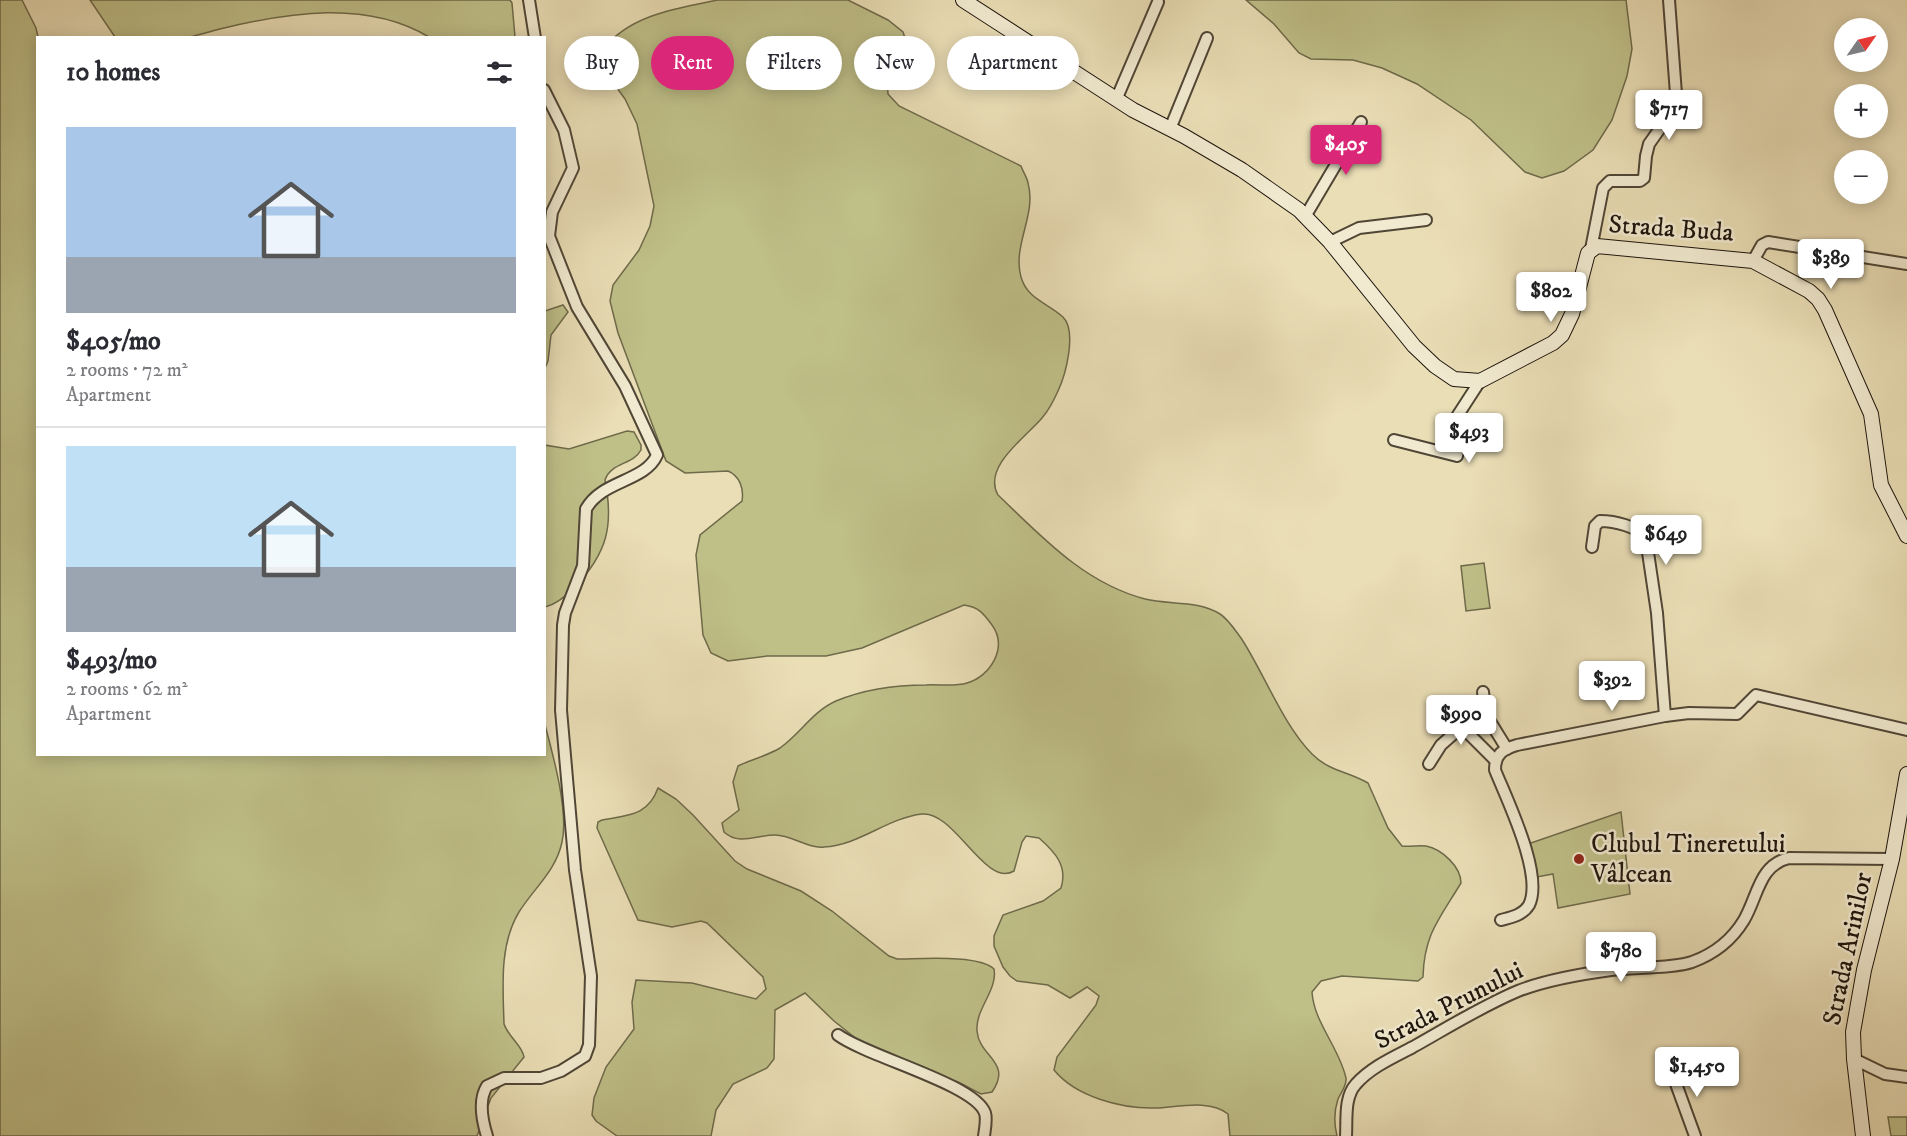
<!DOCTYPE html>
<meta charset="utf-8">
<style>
body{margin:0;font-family:"IM FELL DW Pica",serif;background:#f2f2f3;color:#2b2b33;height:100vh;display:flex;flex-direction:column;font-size:22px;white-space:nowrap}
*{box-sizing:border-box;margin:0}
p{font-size:20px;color:#7c7c81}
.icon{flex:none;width:33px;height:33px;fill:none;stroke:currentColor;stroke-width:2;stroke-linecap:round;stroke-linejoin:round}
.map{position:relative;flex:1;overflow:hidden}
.side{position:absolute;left:36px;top:36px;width:510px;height:720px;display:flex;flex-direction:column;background:#fff;border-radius:0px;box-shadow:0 3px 15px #0003}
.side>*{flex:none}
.hud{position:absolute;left:564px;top:36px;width:570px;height:54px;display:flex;gap:12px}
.needle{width:39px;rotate:56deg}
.tools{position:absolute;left:1834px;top:18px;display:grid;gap:12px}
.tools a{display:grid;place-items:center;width:54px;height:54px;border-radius:50%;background:#fff;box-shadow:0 3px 15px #0003;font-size:30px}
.price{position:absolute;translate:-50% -51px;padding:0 14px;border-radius:6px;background:#fff;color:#222;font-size:20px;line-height:39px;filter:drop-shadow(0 2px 3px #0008)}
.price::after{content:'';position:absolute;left:50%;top:36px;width:18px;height:14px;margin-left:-9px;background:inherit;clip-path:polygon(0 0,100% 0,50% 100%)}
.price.active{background:#db2777;color:#fff}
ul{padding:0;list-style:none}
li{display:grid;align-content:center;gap:12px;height:318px;padding:0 30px}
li+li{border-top:2px solid #e1e1e2}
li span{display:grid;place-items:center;height:186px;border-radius:0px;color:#555}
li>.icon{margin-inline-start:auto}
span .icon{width:108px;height:108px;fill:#fffc;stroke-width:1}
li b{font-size:26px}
h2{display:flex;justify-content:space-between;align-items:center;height:72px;padding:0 30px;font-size:26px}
.pill{padding:0 21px;border-radius:27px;background:#fff;box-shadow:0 3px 15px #0003;font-size:21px;line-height:54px}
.pill.active{background:#db2777;color:#fff}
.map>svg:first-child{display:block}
.green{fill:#bfbf88;stroke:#6e6a4a;stroke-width:1.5}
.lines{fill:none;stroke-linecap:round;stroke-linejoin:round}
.street-casing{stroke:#504636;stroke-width:14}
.secondary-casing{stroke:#1d140c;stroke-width:16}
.street{stroke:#f1ead0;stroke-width:10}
.secondary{stroke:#f1ead0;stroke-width:14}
.poi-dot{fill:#8f2418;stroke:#f1ead0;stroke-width:2}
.labels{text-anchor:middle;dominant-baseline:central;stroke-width:5;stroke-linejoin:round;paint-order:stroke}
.street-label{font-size:26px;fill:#1d140c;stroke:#f1ead0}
.poi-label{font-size:26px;fill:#1d140c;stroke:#f1ead0;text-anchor:start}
</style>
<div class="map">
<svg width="1907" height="1136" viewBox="0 0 1907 1136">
<rect width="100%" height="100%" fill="#eadeb6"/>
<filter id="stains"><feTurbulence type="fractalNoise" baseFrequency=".00333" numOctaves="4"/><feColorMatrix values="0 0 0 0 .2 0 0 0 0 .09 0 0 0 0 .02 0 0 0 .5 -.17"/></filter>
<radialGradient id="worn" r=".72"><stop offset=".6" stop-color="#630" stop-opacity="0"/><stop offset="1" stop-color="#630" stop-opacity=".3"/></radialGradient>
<g class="green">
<path d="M0 0H22L36 28 38 37V754H544L545 725C553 755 569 812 562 842 556 871 534 888 519 912 499 945 503 987 504 1024 509 1038 522 1045 524 1057L491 1098 477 1136H0Z"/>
<path d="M90 0H510L512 3 515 37H429C367 0 290 12 220 29 208 32 196 36 184 38 162 40 138 38 115 37Z"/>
<path d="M718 0H848L888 20 903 32 906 41 887 80 888 94 899 106 1021 166C1023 172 1027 177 1028 183 1037 215 1012 245 1021 277 1027 299 1048 303 1063 317 1077 331 1066 374 1058 391 1054 400 1049 410 1042 418 1026 437 982 467 998 495 1042 537 1084 583 1145 599 1169 605 1198 600 1220 614 1228 619 1235 630 1241 638 1264 673 1283 725 1312 754 1330 772 1348 771 1368 783L1388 828 1402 846C1410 847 1419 845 1426 846 1442 849 1461 867 1461 883 1440 918 1424 934 1423 977L1418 981 1342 976 1321 981 1312 992C1314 1023 1339 1047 1346 1078 1347 1086 1341 1092 1338 1099 1334 1111 1334 1124 1337 1136H1230L1228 1114C1210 1099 1178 1107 1156 1108 1122 1109 1076 1097 1054 1070L1057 1057 1096 1005 1099 996 1087 987 1070 998 1048 985 1017 981 1010 976 1003 967 994 946V936L1003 915 1043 901 1061 888C1068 866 1055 852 1039 838L1026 836 1022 842 1014 871C985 888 955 811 922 814 887 818 860 845 824 847 808 849 792 835 775 835 757 835 739 846 724 832L722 823 739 810 733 782 738 766C752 759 767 756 780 748 800 734 813 711 836 701 865 689 895 685 926 685 939 684 954 687 967 683 991 676 1008 647 992 625 984 614 979 607 964 605L862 648 826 656H767L728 661 711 653 703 635 696 555 700 535 742 501C744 489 740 476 728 471L685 473 666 461 618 333 610 301 613 285 639 250 650 226 654 206 637 124 625 99 604 70 603 50C628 15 678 8 718 0Z"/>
<path d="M1246 0H1626L1632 49 1627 76 1612 120 1593 150 1564 171 1542 178 1525 172 1471 120 1417 84 1382 68 1353 60 1311 59 1299 53 1274 24Z"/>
<path d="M563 305 568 312 551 335 548 361 545 368V311Z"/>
<path d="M627 431 634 432 641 445V450C633 465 611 462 605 480 614 526 607 553 575 587 566 596 557 604 545 607L544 445 569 449Z"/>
<path d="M1484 563 1490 608 1466 611 1461 566Z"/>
<path d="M658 788 676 799 693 815 735 861 747 869 801 891 832 911 889 956 897 959C919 959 979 954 994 969 998 990 975 1009 977 1031 979 1057 1013 1062 992 1092L981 1094 960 1083 875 1049 858 1040 834 1021 805 993 775 1010 774 1059 767 1068 733 1084 716 1110 711 1136H617L596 1121 592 1115 594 1098 606 1067 634 1029 632 1002 636 980 692 983 756 999 766 989 763 977 707 923 701 921 672 927 638 920 597 828 598 822 602 820C628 815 648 816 658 788Z"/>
<path d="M1621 812 1630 894 1558 908 1553 874 1537 877 1528 844Z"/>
<path d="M1888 1117H1907V1136H1891Z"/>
</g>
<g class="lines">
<defs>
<g id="street">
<path d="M529 0 535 38"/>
<path d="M1116 100 1158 2"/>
<path d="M1170 129 1207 38"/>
<path d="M1306 215 1361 122"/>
<path d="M1330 242 1359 228 1426 220"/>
<path d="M1591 249 1603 188 1610 181H1640L1644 178 1646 156 1649 144 1673 110 1676 94 1669 0"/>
<path d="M1753 261 1762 245 1768 242 1907 264"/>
<path d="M1394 440 1457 456 1460 438 1456 418 1480 381"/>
<path d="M1592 547 1595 526 1600 521C1613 521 1639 526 1646 539L1657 613 1665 716"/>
<path d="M1483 692 1486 715 1507 749"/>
<path d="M1429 764 1441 745 1458 730 1468 733 1495 760"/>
<path d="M1501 920C1512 917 1523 915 1529 905 1544 875 1507 800 1495 770 1495 754 1503 749 1517 745L1665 716 1689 713 1737 714 1756 695 1907 730"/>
<path d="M838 1035C868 1057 975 1084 985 1113 987 1119 985 1129 984 1136"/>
<path d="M1854 1059 1885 1074 1907 1077"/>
<path d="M1671 1070 1695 1136"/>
<path d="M487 1136C482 1120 478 1100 487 1086L504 1078H541L561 1071 585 1056 589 1045 591 976 575 870 561 710 563 625 565 613 583 566 586 509C602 480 645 482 657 455L625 386 577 307 549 236 552 212 573 168 564 130 544 90"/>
<path d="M1346 1136C1347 1119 1344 1097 1356 1084 1371 1067 1394 1057 1413 1047 1447 1028 1482 1006 1518 991 1546 980 1581 974 1611 970 1634 967 1671 969 1692 962 1714 954 1732 940 1744 920 1758 896 1759 865 1789 858L1892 859"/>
</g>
<g id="secondary">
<path d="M963 0 1133 110 1184 136 1242 170 1299 210 1330 242 1414 346 1435 366 1454 379 1480 381 1553 343 1562 335 1572 314 1588 253 1597 246 1753 261 1809 291 1818 299 1825 310 1871 414 1881 485 1907 536"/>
<path d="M1863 1136 1854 1059 1853 1032 1864 970 1892 859 1907 774"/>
</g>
</defs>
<use href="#street" class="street-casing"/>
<use href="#secondary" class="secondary-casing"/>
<use href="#street" class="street"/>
<use href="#secondary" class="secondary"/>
</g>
<circle class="poi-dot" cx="1579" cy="859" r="6"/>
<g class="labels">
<g class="street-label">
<text transform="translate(1671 229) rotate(4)">Strada Buda</text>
<text transform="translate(1848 949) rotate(-78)">Strada Arinilor</text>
<text transform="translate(1449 1006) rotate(-27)">Strada Prunului</text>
</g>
<g class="poi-label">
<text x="1591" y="844">Clubul Tineretului<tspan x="1591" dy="30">Vâlcean</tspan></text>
</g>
</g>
<rect width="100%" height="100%" filter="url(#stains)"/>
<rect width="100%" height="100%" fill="url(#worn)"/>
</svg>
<div class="tools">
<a><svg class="needle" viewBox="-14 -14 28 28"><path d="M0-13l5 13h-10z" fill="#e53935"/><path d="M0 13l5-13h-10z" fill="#7c7c81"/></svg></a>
<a>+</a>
<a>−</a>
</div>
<b class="price" style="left:1669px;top:141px">$717</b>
<b class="price active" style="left:1346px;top:176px">$405</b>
<b class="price" style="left:1831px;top:290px">$389</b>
<b class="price" style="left:1551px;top:323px">$802</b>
<b class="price" style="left:1469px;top:464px">$493</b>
<b class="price" style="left:1666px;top:566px">$649</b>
<b class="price" style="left:1612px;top:712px">$392</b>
<b class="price" style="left:1461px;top:746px">$990</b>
<b class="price" style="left:1621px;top:983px">$780</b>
<b class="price" style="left:1697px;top:1098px">$1,450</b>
<div class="hud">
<a class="pill">Buy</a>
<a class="pill active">Rent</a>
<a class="pill">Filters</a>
<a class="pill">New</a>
<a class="pill">Apartment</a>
</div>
<section class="side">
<h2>10 homes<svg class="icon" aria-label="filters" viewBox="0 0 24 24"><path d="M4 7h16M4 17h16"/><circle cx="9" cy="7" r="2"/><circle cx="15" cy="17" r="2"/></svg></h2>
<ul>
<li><span style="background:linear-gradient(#a9c7e8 70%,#9aa5b1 0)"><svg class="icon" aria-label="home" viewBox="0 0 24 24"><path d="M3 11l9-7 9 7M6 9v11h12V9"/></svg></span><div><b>$405/mo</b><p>2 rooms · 72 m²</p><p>Apartment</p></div></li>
<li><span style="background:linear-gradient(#bfe0f5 65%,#9aa5b1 0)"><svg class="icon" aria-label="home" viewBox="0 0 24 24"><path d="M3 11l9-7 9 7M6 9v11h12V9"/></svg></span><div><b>$493/mo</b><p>2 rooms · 62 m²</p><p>Apartment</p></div></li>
</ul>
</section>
</div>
